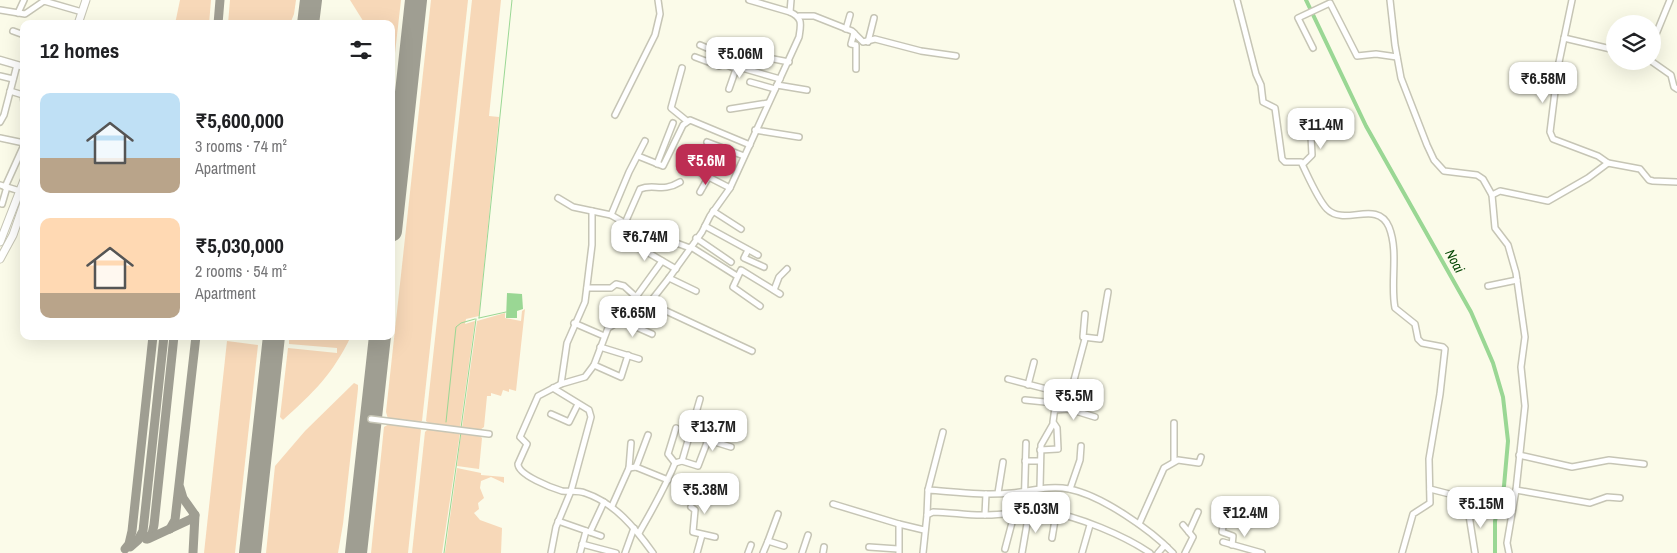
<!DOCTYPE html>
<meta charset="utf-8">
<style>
body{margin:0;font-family:"Archivo Narrow",sans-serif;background:#f6f6f6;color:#202124;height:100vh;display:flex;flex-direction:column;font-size:19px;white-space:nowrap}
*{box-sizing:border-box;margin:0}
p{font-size:16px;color:#757577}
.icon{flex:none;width:28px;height:28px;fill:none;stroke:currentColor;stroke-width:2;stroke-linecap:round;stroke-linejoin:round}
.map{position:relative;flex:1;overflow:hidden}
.panel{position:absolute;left:20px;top:20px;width:375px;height:320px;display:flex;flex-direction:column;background:#fff;border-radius:10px;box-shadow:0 5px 20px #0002}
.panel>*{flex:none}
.buttons{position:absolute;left:1606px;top:15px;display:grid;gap:10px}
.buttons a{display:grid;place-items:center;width:55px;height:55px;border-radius:50%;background:#fff;box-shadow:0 5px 20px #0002;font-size:25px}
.price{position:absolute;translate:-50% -42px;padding:0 11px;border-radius:10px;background:#fff;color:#222;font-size:16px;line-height:32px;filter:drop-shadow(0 1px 2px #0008)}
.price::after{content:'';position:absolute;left:50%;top:30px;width:15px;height:11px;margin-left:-8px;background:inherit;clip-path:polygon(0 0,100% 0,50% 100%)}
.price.active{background:#bd2d53;color:#fff}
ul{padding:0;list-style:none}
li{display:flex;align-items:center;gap:15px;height:125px;padding:0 20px}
li span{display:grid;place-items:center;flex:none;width:140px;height:100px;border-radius:10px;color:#555}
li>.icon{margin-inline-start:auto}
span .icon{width:60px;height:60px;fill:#fffc;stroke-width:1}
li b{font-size:21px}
h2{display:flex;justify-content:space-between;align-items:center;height:60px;padding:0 20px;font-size:21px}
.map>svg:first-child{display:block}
.green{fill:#f7d8b8}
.water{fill:#9ad794}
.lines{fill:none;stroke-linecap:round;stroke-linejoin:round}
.stream{stroke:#9ad794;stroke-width:1}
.canal{stroke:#9ad794;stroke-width:4}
.taxiway{stroke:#9f9e92;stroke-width:9}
.runway{stroke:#9f9e92;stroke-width:22}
.minor-casing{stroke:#c6c5b5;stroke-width:8}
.major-casing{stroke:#c6c5b5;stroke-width:9}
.highway-casing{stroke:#c6c5b5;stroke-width:9}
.minor{stroke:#fff;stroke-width:5}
.major{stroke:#fff;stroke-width:6}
.highway{stroke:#fff;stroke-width:7}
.labels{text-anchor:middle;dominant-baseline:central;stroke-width:5;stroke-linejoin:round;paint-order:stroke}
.water-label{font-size:14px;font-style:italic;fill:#024402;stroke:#fbfbe9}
</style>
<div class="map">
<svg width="1677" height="553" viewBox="0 0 1677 553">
<rect width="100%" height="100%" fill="#fbfbe9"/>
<g class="green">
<path d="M180 0H211L209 24H175Z"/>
<path d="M230 0H296L294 14 290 24H228Z"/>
<path d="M350 0H401L395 53 392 58 391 24H365Z"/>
<path d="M431 0H468L422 421 417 423 388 419 386 412Z"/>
<path d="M472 0H501L489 116 499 117 479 316 466 319 465 324 475 321 460 428 429 424 426 421Z"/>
<path d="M525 309 516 391 509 389V392L503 390 501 396 491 393V396H487L484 427 480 430 462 428 477 321 505 313V318L521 321 522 311Z"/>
<path d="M289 336H351C333 374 313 393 283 420L280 417 288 348 337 353V348L289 344Z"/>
<path d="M227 341 258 345 235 553H204Z"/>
<path d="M354 383 358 385V389L343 524 338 553H266L275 466 305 431Z"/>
<path d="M389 424 418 427 421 430 408 553H371L384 427Z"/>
<path d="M428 429 460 433 442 553H412L425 432Z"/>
<path d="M461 434 479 435 482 438 479 469 457 466Z"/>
<path d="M457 468 481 473V475L504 477V483L491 477 481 481 480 488 484 498 478 503 479 509 474 513 480 520 502 528 501 553H445Z"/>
</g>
<path class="water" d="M507 293 522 294 523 309 517 311V318H506Z"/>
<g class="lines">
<g class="stream">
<path d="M479 318 512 0"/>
<path d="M479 318 506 312"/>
<path d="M446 422 456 327 461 323 475 319"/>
<path d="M461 428 476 319"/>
<path d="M444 553 461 432"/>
</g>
<path class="canal" d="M1306 0 1366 126 1471 312 1493 363 1503 397 1508 441 1504 486 1495 521V553"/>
<g class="taxiway">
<path d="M218 24 220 0"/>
<path d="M391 229H392"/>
<path d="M180 488 183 498 195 515 193 553"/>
<path d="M170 529 175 520 196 336"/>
<path d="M146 539 152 534 154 525 174 336"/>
<path d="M148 539 191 519 195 515"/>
<path d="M130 547 138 540 143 531 164 336"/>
<path d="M125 549 129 544 132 531 153 336"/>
<path d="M354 553 360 515"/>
</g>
<g class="runway">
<path d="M308 24 311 0"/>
<path d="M391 231 416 0"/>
<path d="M250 553 274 336"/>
<path d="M356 553 380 336"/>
</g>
<defs>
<g id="minor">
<path d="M749 0 790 12"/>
<path d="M1237 0 1256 74 1261 85 1263 102 1275 108 1282 159 1285 162H1301C1307 174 1318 200 1327 209 1345 227 1377 199 1389 227 1399 252 1390 283 1395 308L1415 324 1418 339 1422 343 1443 347 1445 349 1440 394 1429 459 1430 503 1413 514 1402 553"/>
<path d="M1390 0 1395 45 1401 78 1427 145 1434 160 1444 171 1477 175 1483 179 1492 195 1495 228 1508 245 1516 273 1525 337 1521 367 1525 406 1516 490 1507 543 1509 553"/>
<path d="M1572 0 1558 67 1550 132 1553 139 1598 156 1608 163"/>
<path d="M0 10 25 14 44 1 82 12"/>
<path d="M18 13 24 0"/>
<path d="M799 16H814L852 31 863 42 875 39 921 51 956 56"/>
<path d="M846 29 850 15"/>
<path d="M13 31 24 35"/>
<path d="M854 33 851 44 856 45V69"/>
<path d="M1564 38 1615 50"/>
<path d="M868 42 874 18"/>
<path d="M1652 44 1670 0"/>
<path d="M700 45 721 54 726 61 725 64 736 69 742 68 748 54 789 62"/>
<path d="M1313 48 1298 18 1330 3 1357 56 1376 54 1397 57"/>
<path d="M695 57 719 66 725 64"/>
<path d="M1651 61 1671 75 1674 87 1677 89"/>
<path d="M682 68 671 108 687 121"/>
<path d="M742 68 780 79"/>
<path d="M0 76 13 79"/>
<path d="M750 82 775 89"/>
<path d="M777 85 807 90"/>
<path d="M729 89 736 69"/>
<path d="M10 91 23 95 24 102"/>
<path d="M730 109 768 103"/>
<path d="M615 115 655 35 660 14 658 0"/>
<path d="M0 122 4 115 17 65"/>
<path d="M755 130 799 137"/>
<path d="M0 138 24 143"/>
<path d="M707 142 744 156"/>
<path d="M638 156 663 166 683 125 690 120 750 145"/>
<path d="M657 164 673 123"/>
<path d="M1303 164 1312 155 1311 136 1341 132"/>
<path d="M691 168 730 188"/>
<path d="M0 185 20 191"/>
<path d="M5 187 24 145"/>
<path d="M700 192 709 176"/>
<path d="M1492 195 1500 191 1548 201 1588 178 1608 163 1640 169 1649 180 1653 181 1677 182"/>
<path d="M558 198 573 207 611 215 630 226 690 248"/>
<path d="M2 204 7 187"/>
<path d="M713 211 741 229"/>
<path d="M611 215 629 172 645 141"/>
<path d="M625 223 640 189C654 183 662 193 680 182"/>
<path d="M705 226 758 255"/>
<path d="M696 238 731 262"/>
<path d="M620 240 647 252 676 269"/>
<path d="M691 247 737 276"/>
<path d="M748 250 744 258 764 267"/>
<path d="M669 278 696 291"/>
<path d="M1488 286 1517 280"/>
<path d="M587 288H611L616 284 624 286 646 306"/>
<path d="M774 290 779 277 787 269"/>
<path d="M636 297 662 261"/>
<path d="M649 303 752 351"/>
<path d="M760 306 733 287 741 270 780 294"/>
<path d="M1085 314 1083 337 1100 339 1108 292"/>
<path d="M625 322 652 334"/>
<path d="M574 323 604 336"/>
<path d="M600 347 639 359"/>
<path d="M594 365 621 377 628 355"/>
<path d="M1008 379 1070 395 1085 339"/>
<path d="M561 384 567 343 585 302 592 245V211"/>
<path d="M1028 385 1034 362"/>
<path d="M1025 400 1055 403"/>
<path d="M1055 410 1069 409 1095 417"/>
<path d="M551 414 569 422 578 404"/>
<path d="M371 419 489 434"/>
<path d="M693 421 717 428"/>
<path d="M1174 423V461"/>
<path d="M702 438 731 447"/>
<path d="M1040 450 1058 449 1057 428 1053 422 1057 393"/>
<path d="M1519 455 1572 467 1609 460 1644 464"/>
<path d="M682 461 698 466 708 440"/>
<path d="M1025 461H1040"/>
<path d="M675 463 682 461 700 399"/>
<path d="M636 467 648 435"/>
<path d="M629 468 636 467 668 480"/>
<path d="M1040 488 1041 445 1053 424"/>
<path d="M1070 489 1080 460 1081 446"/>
<path d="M1430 489 1461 497"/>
<path d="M928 490 943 432"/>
<path d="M1516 490 1590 503 1607 497 1620 498"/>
<path d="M998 493 1003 462"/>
<path d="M833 504 899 524"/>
<path d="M612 506 629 468 631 443"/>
<path d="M691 507 695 510 693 532 715 537"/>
<path d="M1468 509 1475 553"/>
<path d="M1024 513 1026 443"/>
<path d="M927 515 928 490C956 492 984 496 1012 493 1031 491 1050 485 1069 489 1101 495 1151 530 1173 553"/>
<path d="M985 515 986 494"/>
<path d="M558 521 601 536"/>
<path d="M1224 521 1222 532 1233 536 1232 545"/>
<path d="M1139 524 1164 468 1178 460 1199 463 1201 457"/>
<path d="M1183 525 1193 537 1185 553"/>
<path d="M590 532 604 502"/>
<path d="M1189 532 1198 512"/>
<path d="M639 533C652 510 665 488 675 463L668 454 676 428"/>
<path d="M1052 538 1056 514"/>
<path d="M768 541 778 514"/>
<path d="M1223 542 1262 553"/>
<path d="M582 544 616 553"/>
<path d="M869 547 898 549"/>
<path d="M1005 549 1014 515"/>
<path d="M551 553 556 527 571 491 591 417 589 410 553 388"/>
<path d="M580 553 586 531"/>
<path d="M625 553 634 528"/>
<path d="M653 553C635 528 615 503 585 493 577 490 570 492 562 491 552 488 518 475 518 464L527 444 520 437 538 396 561 384 585 377 594 365 608 328 618 322 631 320 640 315 669 278 702 232 710 216 730 188 799 37C801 24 803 18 790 12L791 0"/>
<path d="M697 553 702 535"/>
<path d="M748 553 751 545"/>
<path d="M763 553 768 541 784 546"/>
<path d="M802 553 808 535"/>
<path d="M823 553 824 547"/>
<path d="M899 553V524L924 530"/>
<path d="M923 553 927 515 933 512C951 512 969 516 987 515 1007 515 1028 510 1048 512 1078 516 1125 536 1150 553"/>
<path d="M1022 553 1029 512"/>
<path d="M1082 553 1090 525"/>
<path d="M1158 553 1164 546 1167 547"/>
</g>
<path id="major" d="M0 60 24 67"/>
<g id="highway">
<path d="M78 24 86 0"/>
<path d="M0 242 24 180"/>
<path d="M0 259 13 235 24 203"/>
</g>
</defs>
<use href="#minor" class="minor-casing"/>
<use href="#major" class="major-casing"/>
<use href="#highway" class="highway-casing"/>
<use href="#minor" class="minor"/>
<use href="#major" class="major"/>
<use href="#highway" class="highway"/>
</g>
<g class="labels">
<g class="water-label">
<text transform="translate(1455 261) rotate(61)">Noai</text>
</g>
</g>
</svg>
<div class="buttons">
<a><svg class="icon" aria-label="layers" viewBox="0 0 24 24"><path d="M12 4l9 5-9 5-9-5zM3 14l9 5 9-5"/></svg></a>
</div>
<b class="price" style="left:740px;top:79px">₹5.06M</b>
<b class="price" style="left:1543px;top:104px">₹6.58M</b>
<b class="price" style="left:1321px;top:150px">₹11.4M</b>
<b class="price active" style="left:706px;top:186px">₹5.6M</b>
<b class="price" style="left:645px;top:262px">₹6.74M</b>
<b class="price" style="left:633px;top:338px">₹6.65M</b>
<b class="price" style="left:1074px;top:421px">₹5.5M</b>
<b class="price" style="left:713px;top:452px">₹13.7M</b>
<b class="price" style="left:705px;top:515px">₹5.38M</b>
<b class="price" style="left:1481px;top:529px">₹5.15M</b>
<b class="price" style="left:1036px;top:534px">₹5.03M</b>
<b class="price" style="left:1245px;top:538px">₹12.4M</b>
<section class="panel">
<h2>12 homes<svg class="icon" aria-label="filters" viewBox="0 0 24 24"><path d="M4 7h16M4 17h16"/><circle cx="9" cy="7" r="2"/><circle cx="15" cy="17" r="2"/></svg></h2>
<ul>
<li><span style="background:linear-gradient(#bfe0f5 65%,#b9a48a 0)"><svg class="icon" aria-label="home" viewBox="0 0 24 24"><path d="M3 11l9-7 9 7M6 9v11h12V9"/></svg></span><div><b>₹5,600,000</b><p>3 rooms · 74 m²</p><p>Apartment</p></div></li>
<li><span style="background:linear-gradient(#ffd9b3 75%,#b9a48a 0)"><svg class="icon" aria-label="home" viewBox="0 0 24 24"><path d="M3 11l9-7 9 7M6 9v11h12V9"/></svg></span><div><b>₹5,030,000</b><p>2 rooms · 54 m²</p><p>Apartment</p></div></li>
</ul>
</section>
</div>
